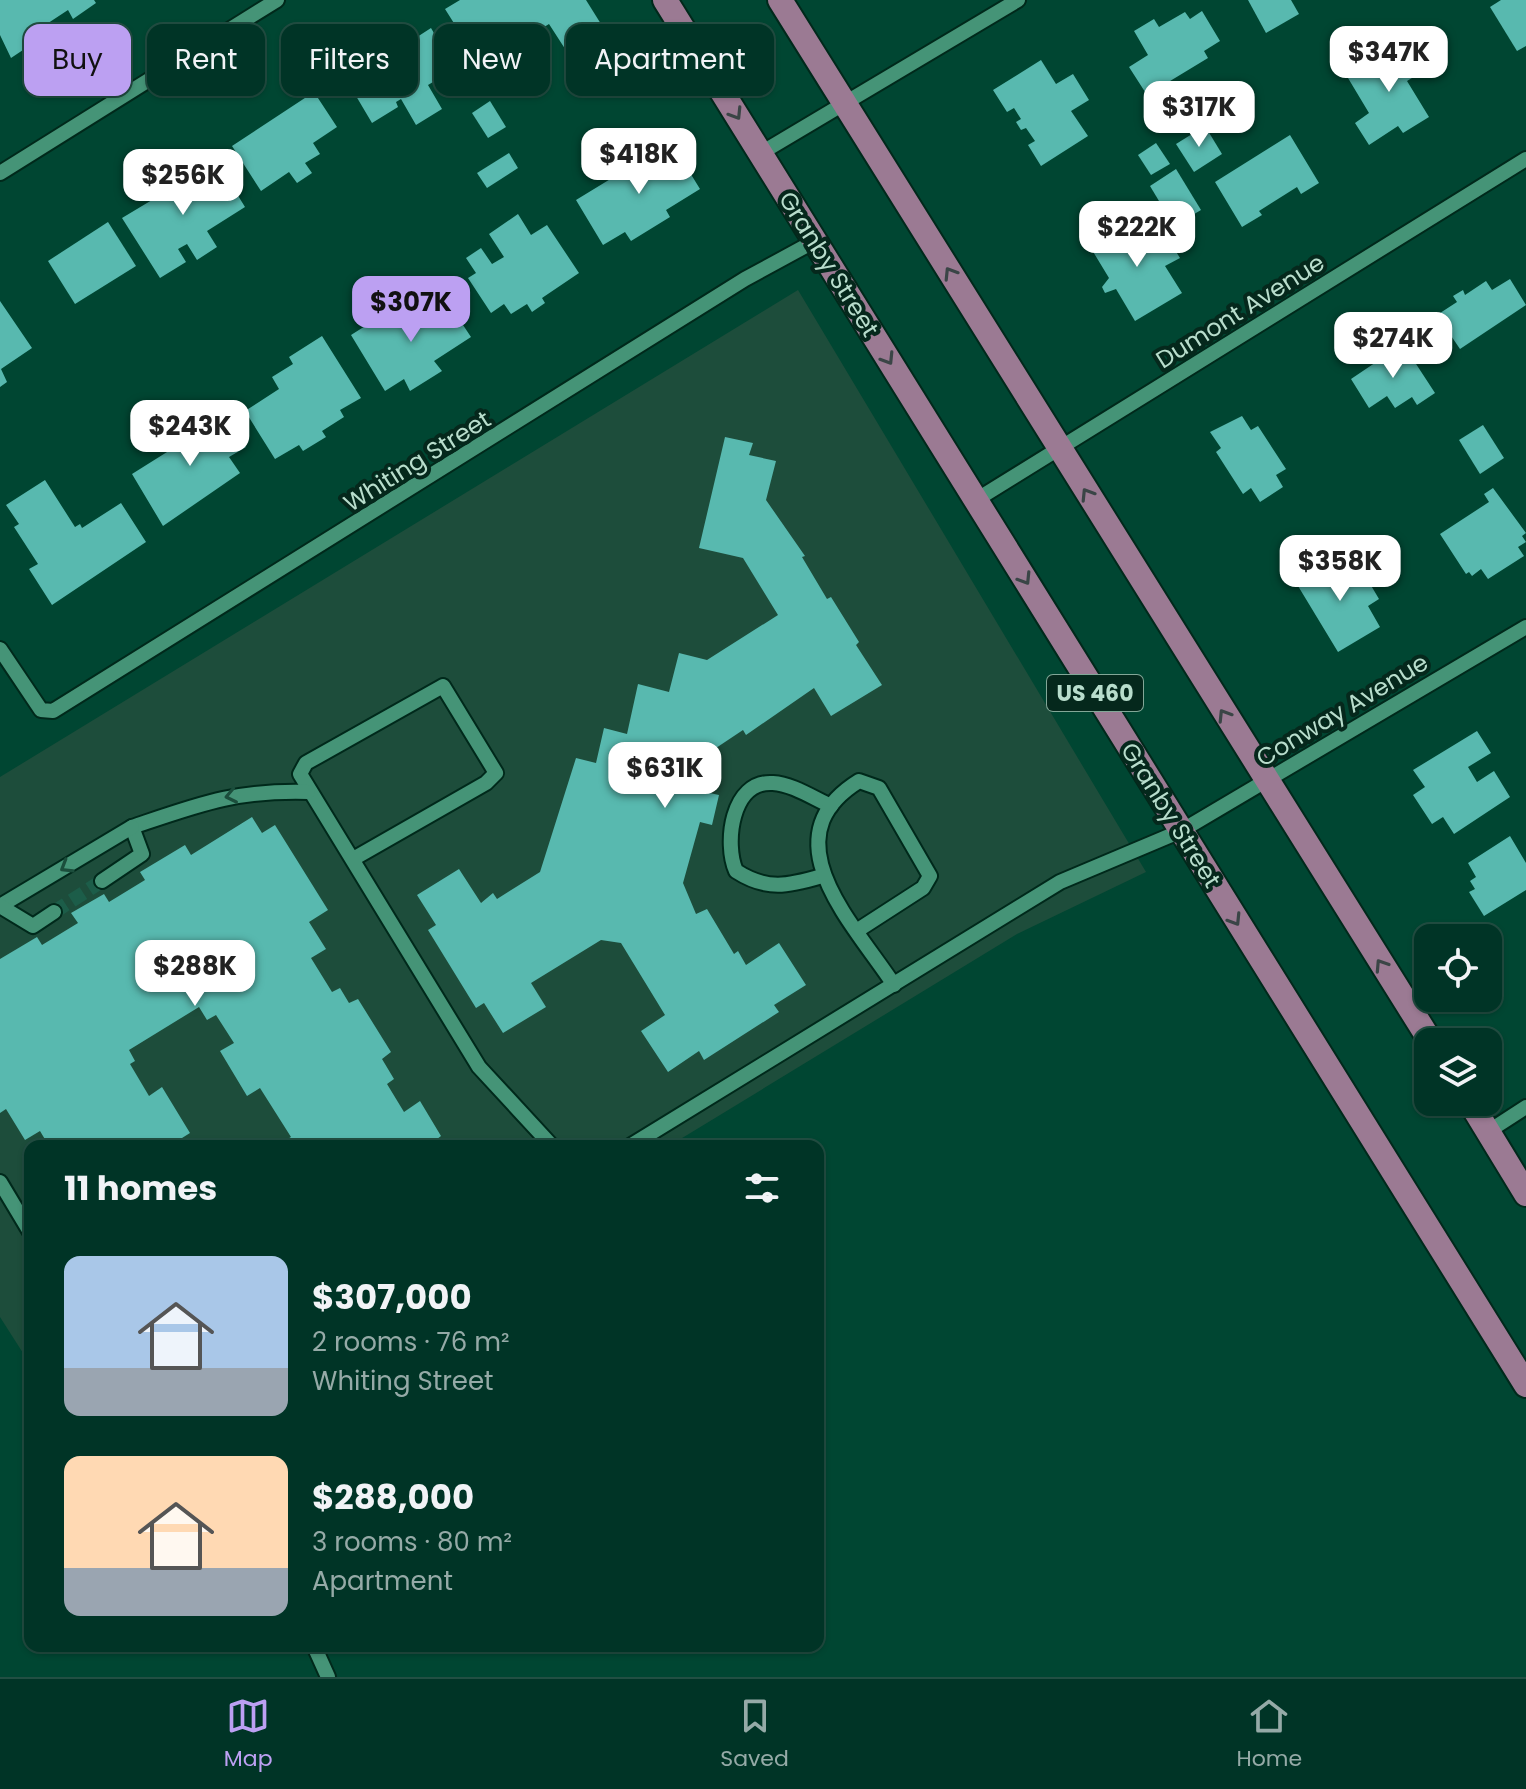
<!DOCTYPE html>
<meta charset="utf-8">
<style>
body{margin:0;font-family:Poppins,sans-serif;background:#0e3f32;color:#f1f3f6;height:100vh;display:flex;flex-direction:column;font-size:30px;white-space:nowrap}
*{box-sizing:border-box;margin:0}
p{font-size:26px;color:#95aaa7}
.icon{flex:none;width:44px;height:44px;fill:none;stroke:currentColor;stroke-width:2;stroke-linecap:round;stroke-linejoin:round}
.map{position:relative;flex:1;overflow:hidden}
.panel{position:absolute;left:24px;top:1140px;width:800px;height:512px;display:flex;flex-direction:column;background:#003426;border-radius:16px;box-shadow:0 2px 6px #0004,0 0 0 2px #224f43}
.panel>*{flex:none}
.banner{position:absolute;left:24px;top:24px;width:800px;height:72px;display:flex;gap:16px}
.buttons{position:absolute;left:1414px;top:924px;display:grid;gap:16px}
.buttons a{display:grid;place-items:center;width:88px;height:88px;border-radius:16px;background:#003426;box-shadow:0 2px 6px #0004,0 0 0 2px #224f43;font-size:40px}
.price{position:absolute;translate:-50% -68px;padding:0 18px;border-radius:16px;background:#fff;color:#222;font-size:26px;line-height:52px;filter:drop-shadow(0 2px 4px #0008)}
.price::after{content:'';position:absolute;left:50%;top:48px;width:24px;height:18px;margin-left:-12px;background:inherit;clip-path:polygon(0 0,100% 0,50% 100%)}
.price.on{background:#bca0f2;color:#111}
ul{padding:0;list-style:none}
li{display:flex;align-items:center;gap:24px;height:200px;padding:0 40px}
li span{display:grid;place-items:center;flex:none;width:224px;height:160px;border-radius:16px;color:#555}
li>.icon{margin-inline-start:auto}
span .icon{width:96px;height:96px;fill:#fffc;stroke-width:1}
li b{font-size:34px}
h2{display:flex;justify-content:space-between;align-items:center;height:96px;padding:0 40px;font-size:34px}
.chip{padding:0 28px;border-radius:16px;background:#003426;box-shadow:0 2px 6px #0004,0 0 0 2px #224f43;font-size:28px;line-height:72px}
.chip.on{background:#bca0f2;color:#111}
.tab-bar{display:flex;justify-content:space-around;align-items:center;height:112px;border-top:2px solid #224f43;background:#003426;font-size:22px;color:#95aaa7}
.tab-bar a{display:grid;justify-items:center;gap:4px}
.tab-bar .on{color:#bca0f2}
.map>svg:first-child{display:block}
.built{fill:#1d4d3b}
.building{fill:#58b9af}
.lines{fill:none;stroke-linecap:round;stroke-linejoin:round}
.minor-tunnel{stroke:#1c5d49;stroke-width:14;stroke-dasharray:14 7;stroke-linecap:butt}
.minor-casing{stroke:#00291b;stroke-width:18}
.major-casing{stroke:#00291b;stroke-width:28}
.minor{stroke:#459477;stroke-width:14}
.major{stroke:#9b7a93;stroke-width:24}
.oneway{stroke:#3a4546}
.oneway2{stroke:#1b4e3c}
.labels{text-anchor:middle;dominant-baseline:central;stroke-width:8;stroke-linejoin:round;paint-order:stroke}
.shield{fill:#05281c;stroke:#82a797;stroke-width:2}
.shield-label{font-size:22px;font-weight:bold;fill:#b8ddcc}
.street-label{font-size:24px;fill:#b8ddcc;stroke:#05281c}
</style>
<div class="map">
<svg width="1526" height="1677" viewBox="0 0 1526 1677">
<rect width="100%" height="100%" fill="#004632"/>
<path class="built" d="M798 290 1146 872 1017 934 669 1146H30V1364L0 1317V777Z"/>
<g class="building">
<path d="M0 0H94L96 3 73 19 68 10 33 33 38 40 11 58 0 35Z"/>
<path d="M460 0H586L606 32 569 55 549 24 481 66 445 9Z"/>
<path d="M1248 0H1291L1299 14 1266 33Z"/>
<path d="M1501 0H1526V46L1517 51 1490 7Z"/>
<path d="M1202 11 1220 41 1204 51 1208 58 1147 95 1129 67 1148 55 1134 31 1154 19 1159 27 1185 12 1190 19Z"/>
<path d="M431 28 455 69 428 85 442 109 416 125 401 99 396 102 398 107 372 123 343 74 375 54 371 47 391 35 395 41 410 32 414 39Z"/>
<path d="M1406 41 1425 70 1407 81 1429 117 1403 133 1398 126 1369 145 1355 123 1369 113 1348 78Z"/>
<path d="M1041 60 1056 84 1073 74 1089 100 1071 111 1088 136 1041 166 1028 145 1035 141 1026 128 1021 130 1016 122 1021 119 1014 108 1007 112 993 90Z"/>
<path d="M314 92 337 127 313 143 320 154 305 163 312 173 297 183 289 172 261 191 232 146Z"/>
<path d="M490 101 506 127 488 138 472 113Z"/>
<path d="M1205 126 1222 154 1194 172 1176 144Z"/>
<path d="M1290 135 1319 183 1301 194 1297 187 1259 211 1262 215 1242 227 1215 182Z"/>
<path d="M671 142 700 189 666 210 670 217 631 241 625 232 603 245 576 200Z"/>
<path d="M1156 143 1170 164 1151 175 1138 155Z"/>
<path d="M509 153 518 168 487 188 477 173Z"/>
<path d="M216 160 245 207 207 231 217 247 197 260 187 244 178 249 186 262 160 278 122 218 157 197 153 191 190 167 194 174Z"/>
<path d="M1176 169 1201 210 1174 226 1150 186Z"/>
<path d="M518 214 531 235 547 225 579 273 542 298 545 303 532 312 527 304 511 314 504 304 491 313 468 278 476 273 466 258 481 248 492 264 504 257 489 234Z"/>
<path d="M108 222 136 266 75 304 48 261Z"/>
<path d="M1124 224 1128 229 1135 225 1151 246 1167 237 1180 258 1165 266 1182 293 1135 321 1116 289 1105 293 1102 287 1109 278 1089 245Z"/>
<path d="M1510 279 1526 305 1460 349 1437 315 1457 302 1453 296 1463 290 1465 295 1486 281 1492 290Z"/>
<path d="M443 295 471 337 434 361 442 371 410 391 404 379 385 391 351 335 381 316 389 328Z"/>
<path d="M0 301 32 348 1 369 7 382 0 387Z"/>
<path d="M322 336 361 398 340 410 344 417 322 431 326 437 303 451 299 445 275 459 245 411 279 389 272 377 293 364 289 357Z"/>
<path d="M1403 344 1435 393 1417 405 1412 397 1395 408 1387 396 1369 408 1351 379Z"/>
<path d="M224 412 246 447 229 457 240 473 163 526 132 474 175 447 166 432 184 421 193 435Z"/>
<path d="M1242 416 1251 430 1258 426 1286 469 1276 475 1283 487 1260 502 1251 488 1243 494 1216 452 1221 448 1210 432Z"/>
<path d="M1483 425 1504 458 1480 474 1459 440Z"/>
<path d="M725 437 753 443 749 455 776 461 766 500 805 556 802 557 827 599 831 597 859 642 856 645 882 685 831 716 814 688 746 735 743 730 716 748 705 792 719 795 712 825 700 822 683 883 696 914 707 909 734 954 738 951 746 965 779 943 806 985 774 1005 779 1012 704 1060 699 1051 668 1072 641 1031 665 1015 621 943 601 940 531 983 546 1007 503 1033 484 1003 476 1008 428 930 436 925 417 895 459 869 481 903 493 893 497 899 540 872 576 758 596 763 604 728 627 734 638 684 669 692 679 653 707 660 778 615 743 558 699 548Z"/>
<path d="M45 480 75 527 80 524 82 528 121 503 146 542 52 605 29 569 38 564 14 527 19 524 6 505Z"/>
<path d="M1493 488 1526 533 1522 536 1526 542 1518 547 1524 556 1488 579 1481 569 1472 576 1469 572 1466 574 1440 534 1489 502 1484 494Z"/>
<path d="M1338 556 1355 584 1366 577 1379 599 1368 606 1380 627 1338 652 1295 581Z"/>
<path d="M1477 731 1491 753 1468 767 1477 782 1494 771 1510 797 1454 834 1443 817 1432 824 1413 795 1425 787 1413 770Z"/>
<path d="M252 817 262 833 275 825 328 910 309 922 326 949 311 958 332 992 340 988 349 1003 358 999 391 1052 382 1059 394 1079 387 1084 404 1112 420 1101 441 1136 428 1146H276L291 1137 260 1088 247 1096 220 1051 234 1043 216 1015 207 1020 199 1007 129 1050 135 1061 130 1064 149 1096 162 1087 190 1133 174 1143 176 1146H49L40 1131 25 1140 6 1109 0 1113V959L37 937 42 945 78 923 71 913 104 894 109 902 145 880 140 872 185 845 191 855Z"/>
<path d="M1510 836 1526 863V890L1484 916 1469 892 1475 889 1470 881 1476 877 1468 863Z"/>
</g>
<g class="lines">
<path class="minor-tunnel" d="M54 912 102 881"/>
<defs>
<g id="minor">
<path d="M761 153 1018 0"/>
<path d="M0 173 277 0"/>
<path d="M976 500 1526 159"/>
<path d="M0 649 41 710 53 711 745 279 815 241"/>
<path d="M353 859 486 783 496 773 443 686 306 763 300 774 479 1067 552 1146"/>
<path d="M822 876C788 886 767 891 736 871 724 844 731 780 773 783 792 784 813 798 831 806"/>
<path d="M102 881 142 854 132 827C200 804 235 790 308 792"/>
<path d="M0 906 132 827"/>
<path d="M0 906 33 926 54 912"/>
<path d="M858 930 923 888 930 876 879 788 859 781C767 838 854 924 894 985"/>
<path d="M1489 1131 1526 1107"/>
<path d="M630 1146 1060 882 1181 831 1526 627"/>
<path d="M0 1182 30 1232"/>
<path d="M314 1646 328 1677"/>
</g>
<g id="major">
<path d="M665 0 1526 1385"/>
<path d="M780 0 1431 1042"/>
<path d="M1470 1102 1526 1194"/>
</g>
</defs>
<use href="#minor" class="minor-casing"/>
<use href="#major" class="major-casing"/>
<use href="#minor" class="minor"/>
<use href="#major" class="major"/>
</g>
<defs><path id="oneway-chevron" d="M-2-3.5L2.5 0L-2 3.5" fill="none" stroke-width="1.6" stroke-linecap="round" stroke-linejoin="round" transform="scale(2)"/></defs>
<g class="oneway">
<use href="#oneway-chevron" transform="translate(736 114) rotate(58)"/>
<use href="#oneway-chevron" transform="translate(950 273) rotate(-122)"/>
<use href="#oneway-chevron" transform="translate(888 359) rotate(58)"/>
<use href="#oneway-chevron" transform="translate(1087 494) rotate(-122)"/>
<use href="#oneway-chevron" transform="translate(1025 579) rotate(58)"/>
<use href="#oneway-chevron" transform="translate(1224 715) rotate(-122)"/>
<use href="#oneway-chevron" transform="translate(1235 920) rotate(58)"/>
<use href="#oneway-chevron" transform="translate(1381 965) rotate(-123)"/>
</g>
<g class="oneway2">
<use href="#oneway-chevron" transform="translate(231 796) rotate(168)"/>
<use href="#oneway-chevron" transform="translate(66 867) rotate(149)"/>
</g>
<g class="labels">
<rect class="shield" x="1047" y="675" width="96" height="36" rx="6"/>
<g class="shield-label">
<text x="1095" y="693">US 460</text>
</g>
<g class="street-label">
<text transform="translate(829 264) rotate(58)">Granby Street</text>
<text transform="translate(1240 311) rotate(-32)">Dumont Avenue</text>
<text transform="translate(417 461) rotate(-32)">Whiting Street</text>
<text transform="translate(1342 710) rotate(-31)">Conway Avenue</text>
<text transform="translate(1171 815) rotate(58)">Granby Street</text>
</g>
</g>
</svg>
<div class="buttons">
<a><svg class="icon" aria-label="locate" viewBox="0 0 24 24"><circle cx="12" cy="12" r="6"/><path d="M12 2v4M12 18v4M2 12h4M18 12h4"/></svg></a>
<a><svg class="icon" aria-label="layers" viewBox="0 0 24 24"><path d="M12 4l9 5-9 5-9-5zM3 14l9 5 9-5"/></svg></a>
</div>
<b class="price" style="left:1389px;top:94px">$347K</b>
<b class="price" style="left:1199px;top:149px">$317K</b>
<b class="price" style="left:639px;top:196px">$418K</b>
<b class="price" style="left:183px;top:217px">$256K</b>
<b class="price" style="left:1137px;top:269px">$222K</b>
<b class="price on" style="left:411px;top:344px">$307K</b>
<b class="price" style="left:1393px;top:380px">$274K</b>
<b class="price" style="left:190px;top:468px">$243K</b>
<b class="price" style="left:1340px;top:603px">$358K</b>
<b class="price" style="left:665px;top:810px">$631K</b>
<b class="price" style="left:195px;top:1008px">$288K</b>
<div class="banner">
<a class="chip on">Buy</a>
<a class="chip">Rent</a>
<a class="chip">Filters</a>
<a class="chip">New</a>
<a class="chip">Apartment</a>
</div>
<section class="panel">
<h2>11 homes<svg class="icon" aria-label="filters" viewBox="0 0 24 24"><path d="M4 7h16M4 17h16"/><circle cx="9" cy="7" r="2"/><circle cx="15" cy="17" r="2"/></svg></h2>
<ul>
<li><span style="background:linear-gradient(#a9c7e8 70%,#9aa5b1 0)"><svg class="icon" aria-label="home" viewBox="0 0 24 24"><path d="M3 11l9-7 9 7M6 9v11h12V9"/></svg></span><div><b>$307,000</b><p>2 rooms · 76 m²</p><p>Whiting Street</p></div></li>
<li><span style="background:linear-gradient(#ffd9b3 70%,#9aa5b1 0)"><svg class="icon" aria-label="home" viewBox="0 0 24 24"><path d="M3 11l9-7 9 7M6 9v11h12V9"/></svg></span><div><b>$288,000</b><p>3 rooms · 80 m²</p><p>Apartment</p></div></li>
</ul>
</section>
</div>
<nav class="tab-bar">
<a class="on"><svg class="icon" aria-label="map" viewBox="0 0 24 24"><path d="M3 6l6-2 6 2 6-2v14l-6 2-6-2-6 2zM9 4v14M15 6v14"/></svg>Map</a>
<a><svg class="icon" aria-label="saved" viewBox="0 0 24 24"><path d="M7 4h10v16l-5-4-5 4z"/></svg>Saved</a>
<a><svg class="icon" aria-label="home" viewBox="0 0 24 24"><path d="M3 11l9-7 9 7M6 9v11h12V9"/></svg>Home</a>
</nav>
